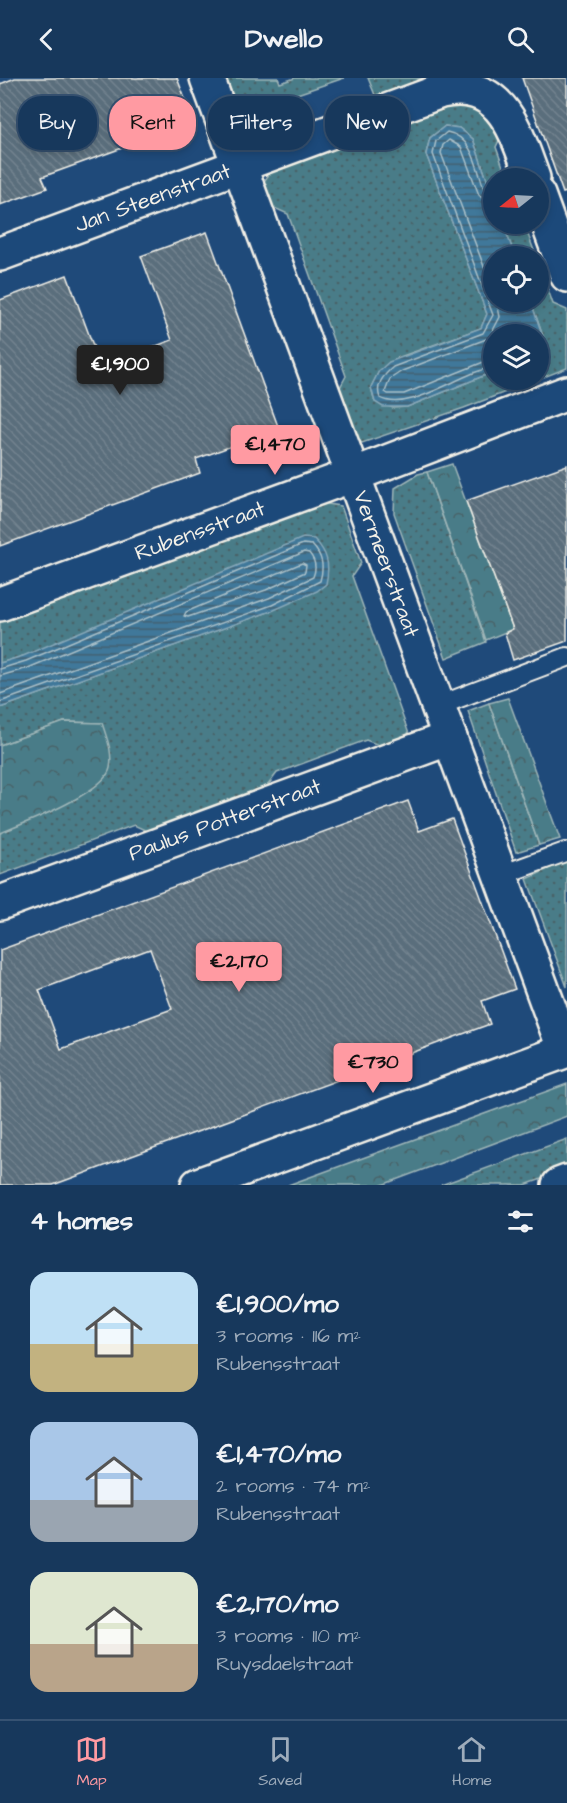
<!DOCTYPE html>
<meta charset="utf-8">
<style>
body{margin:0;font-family:"Architects Daughter",sans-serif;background:#244365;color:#f1f3f6;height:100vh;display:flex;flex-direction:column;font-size:22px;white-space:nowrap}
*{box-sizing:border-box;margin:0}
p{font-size:20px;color:#9eacbb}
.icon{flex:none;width:33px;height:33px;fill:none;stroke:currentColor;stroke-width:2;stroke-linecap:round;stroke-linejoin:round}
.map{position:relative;height:1107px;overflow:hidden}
.drawer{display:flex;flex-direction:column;background:#17385c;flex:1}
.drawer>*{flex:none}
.hud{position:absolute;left:18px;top:18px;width:531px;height:54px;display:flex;gap:12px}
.needle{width:39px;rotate:252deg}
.tools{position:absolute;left:483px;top:90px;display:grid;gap:12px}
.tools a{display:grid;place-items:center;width:66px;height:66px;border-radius:50%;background:#17385c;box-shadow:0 3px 9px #0003,0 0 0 2px #365272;font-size:30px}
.price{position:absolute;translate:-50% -51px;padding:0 14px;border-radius:6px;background:#ff9aa2;color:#111;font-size:20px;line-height:39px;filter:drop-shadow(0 2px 3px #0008)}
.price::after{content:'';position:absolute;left:50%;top:36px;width:18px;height:14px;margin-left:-9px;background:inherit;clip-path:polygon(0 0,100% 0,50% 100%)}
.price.selected{background:#222;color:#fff}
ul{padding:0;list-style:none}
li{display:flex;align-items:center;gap:18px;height:150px;padding:0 30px}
li span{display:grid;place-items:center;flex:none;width:168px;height:120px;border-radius:18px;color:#555}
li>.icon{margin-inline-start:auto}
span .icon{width:72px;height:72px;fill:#fffc;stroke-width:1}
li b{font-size:26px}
h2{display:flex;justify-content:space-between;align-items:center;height:72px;padding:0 30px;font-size:26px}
.pill{padding:0 21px;border-radius:24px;background:#17385c;box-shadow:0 3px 9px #0003,0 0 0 2px #365272;font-size:21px;line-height:54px}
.pill.selected{background:#ff9aa2;color:#111}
header{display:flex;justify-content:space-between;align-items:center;height:78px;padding:0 30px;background:#17385c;font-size:27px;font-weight:700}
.dock{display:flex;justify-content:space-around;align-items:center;height:84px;border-top:2px solid #365272;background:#17385c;font-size:16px;color:#9eacbb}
.dock a{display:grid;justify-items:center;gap:3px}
.dock .selected{color:#ff9aa2}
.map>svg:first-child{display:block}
.green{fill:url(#green-dots);stroke:#9fb6b8;stroke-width:1.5}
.forest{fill:url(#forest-crowns);stroke:#9fb6b8;stroke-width:1.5}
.water{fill:url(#water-rules);stroke:#87a8b9;stroke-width:1.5}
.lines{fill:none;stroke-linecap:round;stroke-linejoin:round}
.shore{stroke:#acc1c9;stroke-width:1.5}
.building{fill:url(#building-back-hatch);stroke:#f4f1e8;stroke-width:1.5;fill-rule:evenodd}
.service-casing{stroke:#f4f1e8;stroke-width:22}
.minor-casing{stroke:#f4f1e8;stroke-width:38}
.tertiary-casing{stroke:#f4f1e8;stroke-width:38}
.service{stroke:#1f4a7a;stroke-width:18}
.minor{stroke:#1f4a7a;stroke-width:33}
.tertiary{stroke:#1f4a7a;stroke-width:33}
.labels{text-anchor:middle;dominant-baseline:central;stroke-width:5;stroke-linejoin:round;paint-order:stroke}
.street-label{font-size:22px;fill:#f4f1e8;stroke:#1f4a7a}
</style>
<header><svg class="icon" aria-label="back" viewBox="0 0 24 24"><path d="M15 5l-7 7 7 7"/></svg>Dwello<svg class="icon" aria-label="search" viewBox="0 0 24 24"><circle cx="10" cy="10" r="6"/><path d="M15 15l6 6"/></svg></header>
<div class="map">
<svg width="567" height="1107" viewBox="0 0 567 1107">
<defs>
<pattern id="green-dots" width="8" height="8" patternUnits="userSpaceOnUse" patternTransform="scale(1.5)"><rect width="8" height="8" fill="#4a7c88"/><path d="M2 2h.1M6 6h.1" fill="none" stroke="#4a6267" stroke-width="1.8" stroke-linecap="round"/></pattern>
<pattern id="forest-crowns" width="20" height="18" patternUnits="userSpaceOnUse" patternTransform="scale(1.5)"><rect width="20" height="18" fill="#4a7c88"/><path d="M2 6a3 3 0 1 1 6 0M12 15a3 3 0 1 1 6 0" fill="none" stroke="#4a6267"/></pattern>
<pattern id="water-rules" width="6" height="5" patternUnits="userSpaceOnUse" patternTransform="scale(1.5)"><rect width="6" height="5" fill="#3f789a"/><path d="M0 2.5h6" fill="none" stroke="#446070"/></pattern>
<pattern id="building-back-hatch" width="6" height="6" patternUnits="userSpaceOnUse" patternTransform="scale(1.5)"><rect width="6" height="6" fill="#5a6e7c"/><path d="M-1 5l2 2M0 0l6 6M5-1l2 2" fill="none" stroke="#72838f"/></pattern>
</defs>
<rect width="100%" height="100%" fill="#1f4a7a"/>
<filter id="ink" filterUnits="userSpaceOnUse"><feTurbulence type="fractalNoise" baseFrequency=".0167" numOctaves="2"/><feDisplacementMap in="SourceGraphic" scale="12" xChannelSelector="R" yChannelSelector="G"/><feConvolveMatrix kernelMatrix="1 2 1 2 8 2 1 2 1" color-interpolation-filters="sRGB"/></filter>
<g filter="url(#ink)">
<g class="green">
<path d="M221 0H278L280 5 295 0H344L256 30 268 62 254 66 246 63Z"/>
<path d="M368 0H478L380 29Z"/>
<path d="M437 25C469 27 479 30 504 52L496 69 507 100H494L493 119 473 61 459 50 445 48 430 60 426 76 487 236 481 250 397 280 379 293 371 309 375 324 393 330 407 329 493 294 494 302H537L464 330 362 365 355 359 337 315 346 298 288 136 270 128 262 106 279 83Z"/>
<path d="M503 146H524L536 178H515Z"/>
<path d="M539 186 553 226 567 232V290L539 301V273L545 264 531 224H538Z"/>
<path d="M427 394 486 564 446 580 394 435 395 410 418 396Z"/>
<path d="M321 425 341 428 361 485 352 498 409 656 381 668 366 662 277 695 265 711 149 754 134 747 0 797V755L79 719 102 645 64 644 0 667V630L274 532 23 578 0 585V541Z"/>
<path d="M489 625 539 767 516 774 468 633Z"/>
<path d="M567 782V909L527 801Z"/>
<path d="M567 1061V1092L525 1107H441Z"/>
</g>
<g class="forest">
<path d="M452 386 513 551 486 562 427 394Z"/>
<path d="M508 620 560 761 539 767 489 625Z"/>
<path d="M64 644 102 645C107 661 113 674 110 690 105 715 23 746 0 755V667Z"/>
<path d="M567 1006V1038L382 1107H288Z"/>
</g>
<g class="water">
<path d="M445 48 459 50 473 61 493 119 494 146H503L515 178H494V224H531L545 265 539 273 538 256H494L493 294 407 329H383L375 324 371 309 379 293 389 284 481 250 487 236 426 76 430 60Z"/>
<path d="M303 460 314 461C328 475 330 487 326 506L317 513 274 532 0 630V585L23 578Z"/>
</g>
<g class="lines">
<g class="shore">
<path d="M494 117 485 114C477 92 474 59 447 54L436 63 433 76 493 237 483 255 393 289C383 298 375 307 380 320 410 336 462 293 494 289"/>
<path d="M494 125 485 123 479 117 461 69 449 62 443 67 441 75 494 215"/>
<path d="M494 282 486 283 404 316H388L385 314 390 301 402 293 489 260 500 239 497 224"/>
<path d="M302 485 306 487 305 494 266 512 188 539 184 538 186 534Z"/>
<path d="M0 591 26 583 303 466 312 467C323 478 324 489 320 503L272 527 0 624"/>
<path d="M0 598 28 590 304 474 309 475C315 482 317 490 313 499L269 520 0 616"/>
</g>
</g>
<g class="building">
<path d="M15 0H177L194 44 42 99 47 110 0 127V6Z"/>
<path d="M522 0H567V114L563 115Z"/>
<path d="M207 154 279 351 196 381 200 395 0 468V222L67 197 101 289 172 262 141 178Z"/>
<path d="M567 387V563L513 582 505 555 513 551 466 423Z"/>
<path d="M408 723 419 753 452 741 478 811 515 911 482 923 490 946 53 1107H0V872ZM150 871 172 931 61 971 39 912Z"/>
</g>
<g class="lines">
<defs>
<g id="service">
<path d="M438 628 567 579"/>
<path d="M501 797 565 774"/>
</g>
<g id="minor">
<path d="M538 117 567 197"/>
<path d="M0 176 441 13C503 0 516 55 533 100"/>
<path d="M0 526 353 397 567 315"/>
<path d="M0 825 450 660"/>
<path d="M198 1107 565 973 207 0"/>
</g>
<path id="tertiary" d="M559 1107 567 1104"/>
</defs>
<use href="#service" class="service-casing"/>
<use href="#minor" class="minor-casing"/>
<use href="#tertiary" class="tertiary-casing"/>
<use href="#service" class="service"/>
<use href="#minor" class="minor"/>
<use href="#tertiary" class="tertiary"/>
</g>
</g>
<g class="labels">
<g class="street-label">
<text transform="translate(153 120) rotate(-20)">Jan Steenstraat</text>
<text transform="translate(200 453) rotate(-20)">Rubensstraat</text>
<text transform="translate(386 486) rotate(70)">Vermeerstraat</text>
<text transform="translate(225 742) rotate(-20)">Paulus Potterstraat</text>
</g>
</g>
</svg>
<div class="tools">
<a><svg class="needle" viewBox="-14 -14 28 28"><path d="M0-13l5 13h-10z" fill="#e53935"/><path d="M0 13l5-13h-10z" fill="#9eacbb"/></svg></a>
<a><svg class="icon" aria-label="locate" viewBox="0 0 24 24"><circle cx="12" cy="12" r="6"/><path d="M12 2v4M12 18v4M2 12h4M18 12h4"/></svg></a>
<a><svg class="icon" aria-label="layers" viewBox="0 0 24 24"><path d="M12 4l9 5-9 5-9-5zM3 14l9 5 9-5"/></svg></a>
</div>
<b class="price selected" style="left:120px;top:318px">€1,900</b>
<b class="price" style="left:275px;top:398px">€1,470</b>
<b class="price" style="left:239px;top:915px">€2,170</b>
<b class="price" style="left:373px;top:1016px">€730</b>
<div class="hud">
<a class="pill">Buy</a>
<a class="pill selected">Rent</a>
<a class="pill">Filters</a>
<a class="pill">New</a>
</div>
</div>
<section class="drawer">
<h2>4 homes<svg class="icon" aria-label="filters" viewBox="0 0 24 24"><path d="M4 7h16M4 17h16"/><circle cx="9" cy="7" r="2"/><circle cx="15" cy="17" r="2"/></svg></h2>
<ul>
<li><span style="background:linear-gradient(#bfe0f5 60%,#c2b280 0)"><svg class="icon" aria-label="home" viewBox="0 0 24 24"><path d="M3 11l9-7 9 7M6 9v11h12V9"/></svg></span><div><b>€1,900/mo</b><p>3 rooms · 116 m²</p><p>Rubensstraat</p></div></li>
<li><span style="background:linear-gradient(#a9c7e8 65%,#9aa5b1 0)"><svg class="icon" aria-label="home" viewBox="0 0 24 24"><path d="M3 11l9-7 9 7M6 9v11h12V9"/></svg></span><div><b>€1,470/mo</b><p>2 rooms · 74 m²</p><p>Rubensstraat</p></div></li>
<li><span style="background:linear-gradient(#dfe7d0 60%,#b9a48a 0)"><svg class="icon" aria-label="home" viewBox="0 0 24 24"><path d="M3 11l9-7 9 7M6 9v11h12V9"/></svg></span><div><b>€2,170/mo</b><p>3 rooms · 110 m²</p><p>Ruysdaelstraat</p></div></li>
</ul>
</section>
<nav class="dock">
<a class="selected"><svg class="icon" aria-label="map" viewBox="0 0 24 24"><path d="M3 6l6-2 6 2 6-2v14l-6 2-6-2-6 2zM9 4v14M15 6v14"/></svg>Map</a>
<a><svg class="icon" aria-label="saved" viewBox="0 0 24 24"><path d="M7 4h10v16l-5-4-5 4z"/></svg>Saved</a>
<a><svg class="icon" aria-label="home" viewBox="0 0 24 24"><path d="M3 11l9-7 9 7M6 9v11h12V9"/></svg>Home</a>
</nav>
